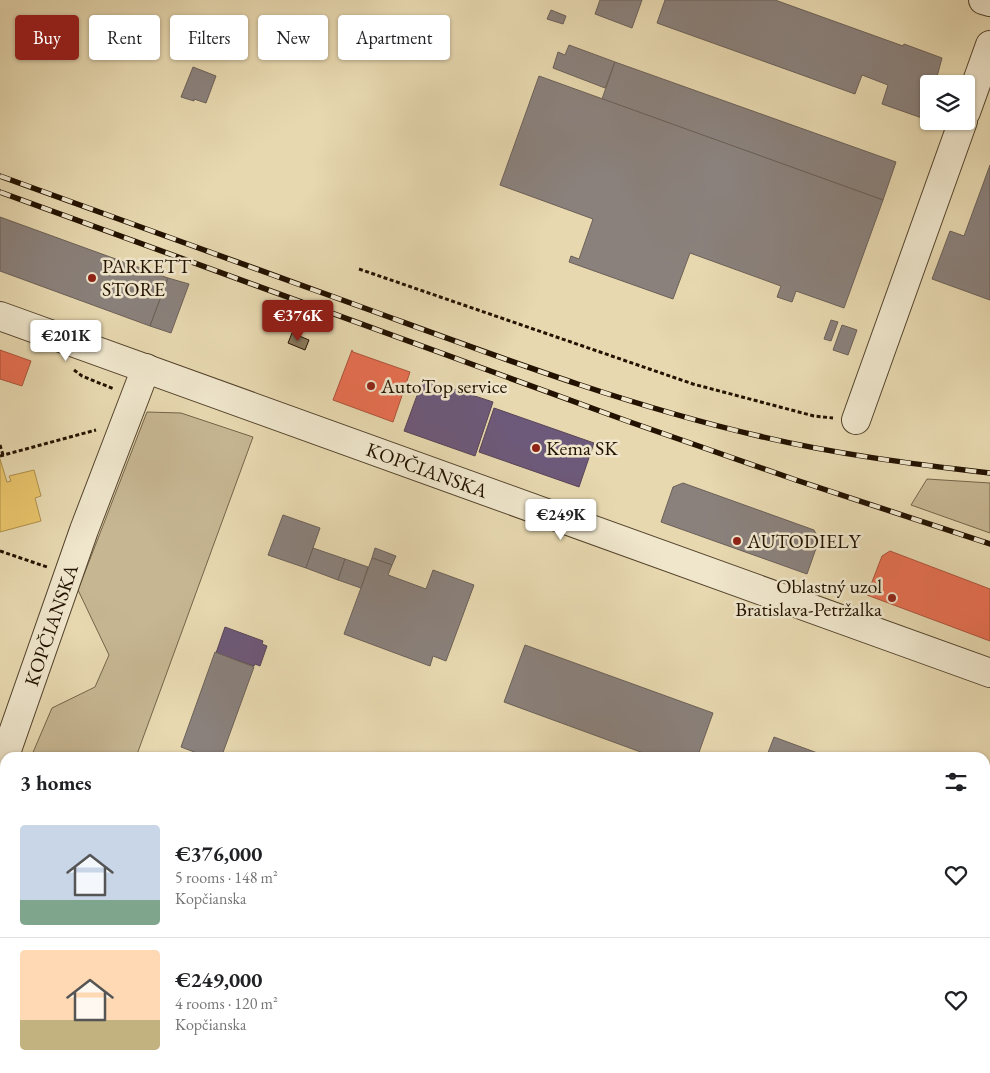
<!DOCTYPE html>
<meta charset="utf-8">
<style>
body{margin:0;font-family:"EB Garamond",serif;background:#f2f2f2;color:#202124;height:100vh;display:flex;flex-direction:column;font-size:19px;white-space:nowrap}
*{box-sizing:border-box;margin:0}
p{font-size:16px;color:#757577}
.icon{flex:none;width:28px;height:28px;fill:none;stroke:currentColor;stroke-width:2;stroke-linecap:round;stroke-linejoin:round}
.map{position:relative;flex:1;overflow:hidden}
.details{position:absolute;left:0px;top:752px;width:990px;height:321px;display:flex;flex-direction:column;background:#fff;border-radius:15px 15px 0 0;box-shadow:0 1px 4px #0004}
.details>*{flex:none}
.banner{position:absolute;left:15px;top:15px;width:500px;height:45px;display:flex;gap:10px}
.tools{position:absolute;left:920px;top:75px;display:grid;gap:10px}
.tools a{display:grid;place-items:center;width:55px;height:55px;border-radius:5px;background:#fff;box-shadow:0 1px 4px #0004;font-size:25px}
.price{position:absolute;translate:-50% -42px;padding:0 11px;border-radius:5px;background:#fff;color:#222;font-size:16px;line-height:32px;filter:drop-shadow(0 1px 2px #0008)}
.price::after{content:'';position:absolute;left:50%;top:30px;width:15px;height:11px;margin-left:-8px;background:inherit;clip-path:polygon(0 0,100% 0,50% 100%)}
.price.active{background:#8f2418;color:#fff}
ul{padding:0;list-style:none}
li{display:flex;align-items:center;gap:15px;height:125px;padding:0 20px}
li+li{border-top:1px solid #e0e0e0}
li span{display:grid;place-items:center;flex:none;width:140px;height:100px;border-radius:5px;color:#555}
li>.icon{margin-inline-start:auto}
span .icon{width:60px;height:60px;fill:#fffc;stroke-width:1}
li b{font-size:21px}
h2{display:flex;justify-content:space-between;align-items:center;height:60px;padding:0 20px;font-size:21px}
.chip{padding:0 18px;border-radius:5px;background:#fff;box-shadow:0 1px 4px #0004;font-size:18px;line-height:45px}
.chip.active{background:#8f2418;color:#fff}
.map>svg:first-child{display:block}
.green{fill:#c6b692;stroke:#746449}
.homes{fill:#e9c46a;stroke:#ae8f4a}
.shops{fill:#e76f51;stroke:#ac5339}
.offices{fill:#6d597a;stroke:#574455}
.industry{fill:#8a817c;stroke:#6b6057}
.building{fill:#89795c;stroke:#231200}
.lines{fill:none;stroke-linecap:round;stroke-linejoin:round}
.minor-casing{stroke:#54442c;stroke-width:30}
.path{stroke:#231200;stroke-width:3;stroke-dasharray:4 2.5;stroke-linecap:butt}
.minor{stroke:#efe6cc;stroke-width:28}
.rail-casing{stroke:#231200;stroke-width:5.5}
.rail{stroke:#efe6cc;stroke-width:4;stroke-dasharray:11;stroke-linecap:butt}
.poi-dot{fill:#8f2418;stroke:#efe6cc;stroke-width:2}
.labels{text-anchor:middle;dominant-baseline:central;stroke-width:5;stroke-linejoin:round;paint-order:stroke}
.poi-label{font-size:20px;fill:#231200;stroke:#efe6cc;text-anchor:start}
.street-label{font-size:20px;fill:#231200;stroke:#efe6cc}
</style>
<div class="map">
<svg width="990" height="1073" viewBox="0 0 990 1073">
<rect width="100%" height="100%" fill="#e7d8b0"/>
<filter id="stains"><feTurbulence type="fractalNoise" baseFrequency=".004" numOctaves="4"/><feColorMatrix values="0 0 0 0 .2 0 0 0 0 .09 0 0 0 0 .02 0 0 0 .5 -.17"/></filter>
<radialGradient id="worn" r=".72"><stop offset=".6" stop-color="#630" stop-opacity="0"/><stop offset="1" stop-color="#630" stop-opacity=".3"/></radialGradient>
<g class="green">
<path d="M147 412 181 413 253 437 136 757H31L52 708 95 687 109 655 78 590Z"/>
<path d="M927 479 990 483V533L911 505Z"/>
<path d="M5 821V1044L0 1043V833Z"/>
</g>
<path class="homes" d="M0 459 7 482 11 481 9 476 34 470 41 496 35 498 41 521 0 532Z"/>
<g class="shops">
<path d="M0 350 31 361 22 386 0 379Z"/>
<path d="M352 350 353 352 410 372 393 422 333 400Z"/>
<path d="M890 551 990 589V641L867 595 882 556Z"/>
</g>
<g class="offices">
<path d="M423 379 493 402 475 456 404 431Z"/>
<path d="M494 408 594 443 579 487 479 452Z"/>
<path d="M225 627 263 641 262 644 267 646 260 666 255 664 254 666 216 653Z"/>
</g>
<g class="industry">
<path d="M600 0H642L632 28 595 14Z"/>
<path d="M665 0H775L903 46 904 44 942 58 935 84H929V100L922 118 882 104 888 85 862 75 855 94 657 23Z"/>
<path d="M551 10 566 16 563 24 547 19Z"/>
<path d="M569 45 615 62 605 88 553 68 558 52 565 55Z"/>
<path d="M615 62 896 162 883 200 602 99Z"/>
<path d="M193 67 216 76 206 103 194 99V101L181 97Z"/>
<path d="M539 76 883 200 844 308 796 291 792 302 777 297 781 286 690 253 673 299 569 262 571 256 579 259 593 219 500 185Z"/>
<path d="M990 165V300L932 279 950 231 964 236Z"/>
<path d="M0 217 168 278 150 326 0 271Z"/>
<path d="M168 278 189 284 171 333 150 326Z"/>
<path d="M831 320 838 322 831 341 824 339Z"/>
<path d="M842 325 857 330 848 355 833 350Z"/>
<path d="M683 483 814 530 819 540 807 574 661 522 673 487Z"/>
<path d="M283 515 320 528 306 568 268 555Z"/>
<path d="M313 548 345 559 338 580 306 568Z"/>
<path d="M375 548 396 556 392 565 372 558Z"/>
<path d="M372 558 392 565 388 575 426 589 433 570 474 585 446 661 433 656 430 666 344 634Z"/>
<path d="M345 559 368 567 361 588 338 580Z"/>
<path d="M525 645 713 713 697 758H657L504 702Z"/>
<path d="M215 652 254 667 221 758H210L181 747Z"/>
<path d="M774 737 831 758H766Z"/>
<path d="M985 793 990 795V839L985 837Z"/>
<path d="M990 1053V1073H982L985 1069Z"/>
<path d="M153 1069H200L198 1073H151Z"/>
<path d="M313 1069H465L477 1073H312Z"/>
<path d="M465 1069H610L609 1073H477Z"/>
<path d="M870 1069H926L925 1073H868Z"/>
</g>
<g class="building">
<path d="M292 333 309 340 305 350 288 343Z"/>
<path d="M63 1069H119L118 1073H61Z"/>
</g>
<g class="lines">
<defs>
<g id="minor">
<path d="M983 0 990 2"/>
<path d="M966 112 990 45"/>
<path d="M0 316 990 673"/>
<path d="M856 420 963 121"/>
<path d="M0 770 84 530 146 368"/>
</g>
</defs>
<use href="#minor" class="minor-casing"/>
<g class="path">
<path d="M359 269 693 384 814 416 833 418"/>
<path d="M74 370 82 376 114 389"/>
<path d="M0 445 3 455"/>
<path d="M0 456 96 430"/>
<path d="M0 551 47 567"/>
</g>
<use href="#minor" class="minor"/>
<defs>
<g id="rail">
<path d="M0 176C122 220 245 265 367 309 496 356 625 405 759 436 835 454 912 464 990 473"/>
<path d="M0 192 630 422 796 480 990 544"/>
</g>
</defs>
<use href="#rail" class="rail-casing"/>
<use href="#rail" class="rail"/>
</g>
<g class="poi-dot">
<circle cx="92" cy="278" r="5"/>
<circle cx="371" cy="386" r="5"/>
<circle cx="536" cy="448" r="5"/>
<circle cx="737" cy="541" r="5"/>
<circle cx="892" cy="598" r="5"/>
</g>
<g class="labels">
<g class="poi-label">
<text x="102" y="266">PARKETT<tspan x="102" dy="23">STORE</tspan></text>
<text x="381" y="386">AutoTop service</text>
<text x="546" y="448">Kema SK</text>
<text x="747" y="541">AUTODIELY</text>
<text x="882" y="586" text-anchor="end">Oblastný uzol<tspan x="882" dy="23">Bratislava-Petržalka</tspan></text>
</g>
<g class="street-label">
<text transform="translate(427 470) rotate(20)">KOPČIANSKA</text>
<text transform="translate(51 625) rotate(-71)">KOPČIANSKA</text>
</g>
</g>
<rect width="100%" height="100%" filter="url(#stains)"/>
<rect width="100%" height="100%" fill="url(#worn)"/>
</svg>
<div class="tools">
<a><svg class="icon" aria-label="layers" viewBox="0 0 24 24"><path d="M12 4l9 5-9 5-9-5zM3 14l9 5 9-5"/></svg></a>
</div>
<b class="price active" style="left:298px;top:342px">€376K</b>
<b class="price" style="left:66px;top:362px">€201K</b>
<b class="price" style="left:561px;top:541px">€249K</b>
<div class="banner">
<a class="chip active">Buy</a>
<a class="chip">Rent</a>
<a class="chip">Filters</a>
<a class="chip">New</a>
<a class="chip">Apartment</a>
</div>
<section class="details">
<h2>3 homes<svg class="icon" aria-label="filters" viewBox="0 0 24 24"><path d="M4 7h16M4 17h16"/><circle cx="9" cy="7" r="2"/><circle cx="15" cy="17" r="2"/></svg></h2>
<ul>
<li><span style="background:linear-gradient(#c9d6e8 75%,#7fa58c 0)"><svg class="icon" aria-label="home" viewBox="0 0 24 24"><path d="M3 11l9-7 9 7M6 9v11h12V9"/></svg></span><div><b>€376,000</b><p>5 rooms · 148 m²</p><p>Kopčianska</p></div><svg class="icon" aria-label="heart" viewBox="0 0 24 24"><path d="M12 20l-8-8c-3-5 5-10 8-4 3-6 11-1 8 4z"/></svg></li>
<li><span style="background:linear-gradient(#ffd9b3 70%,#c2b280 0)"><svg class="icon" aria-label="home" viewBox="0 0 24 24"><path d="M3 11l9-7 9 7M6 9v11h12V9"/></svg></span><div><b>€249,000</b><p>4 rooms · 120 m²</p><p>Kopčianska</p></div><svg class="icon" aria-label="heart" viewBox="0 0 24 24"><path d="M12 20l-8-8c-3-5 5-10 8-4 3-6 11-1 8 4z"/></svg></li>
</ul>
</section>
</div>
